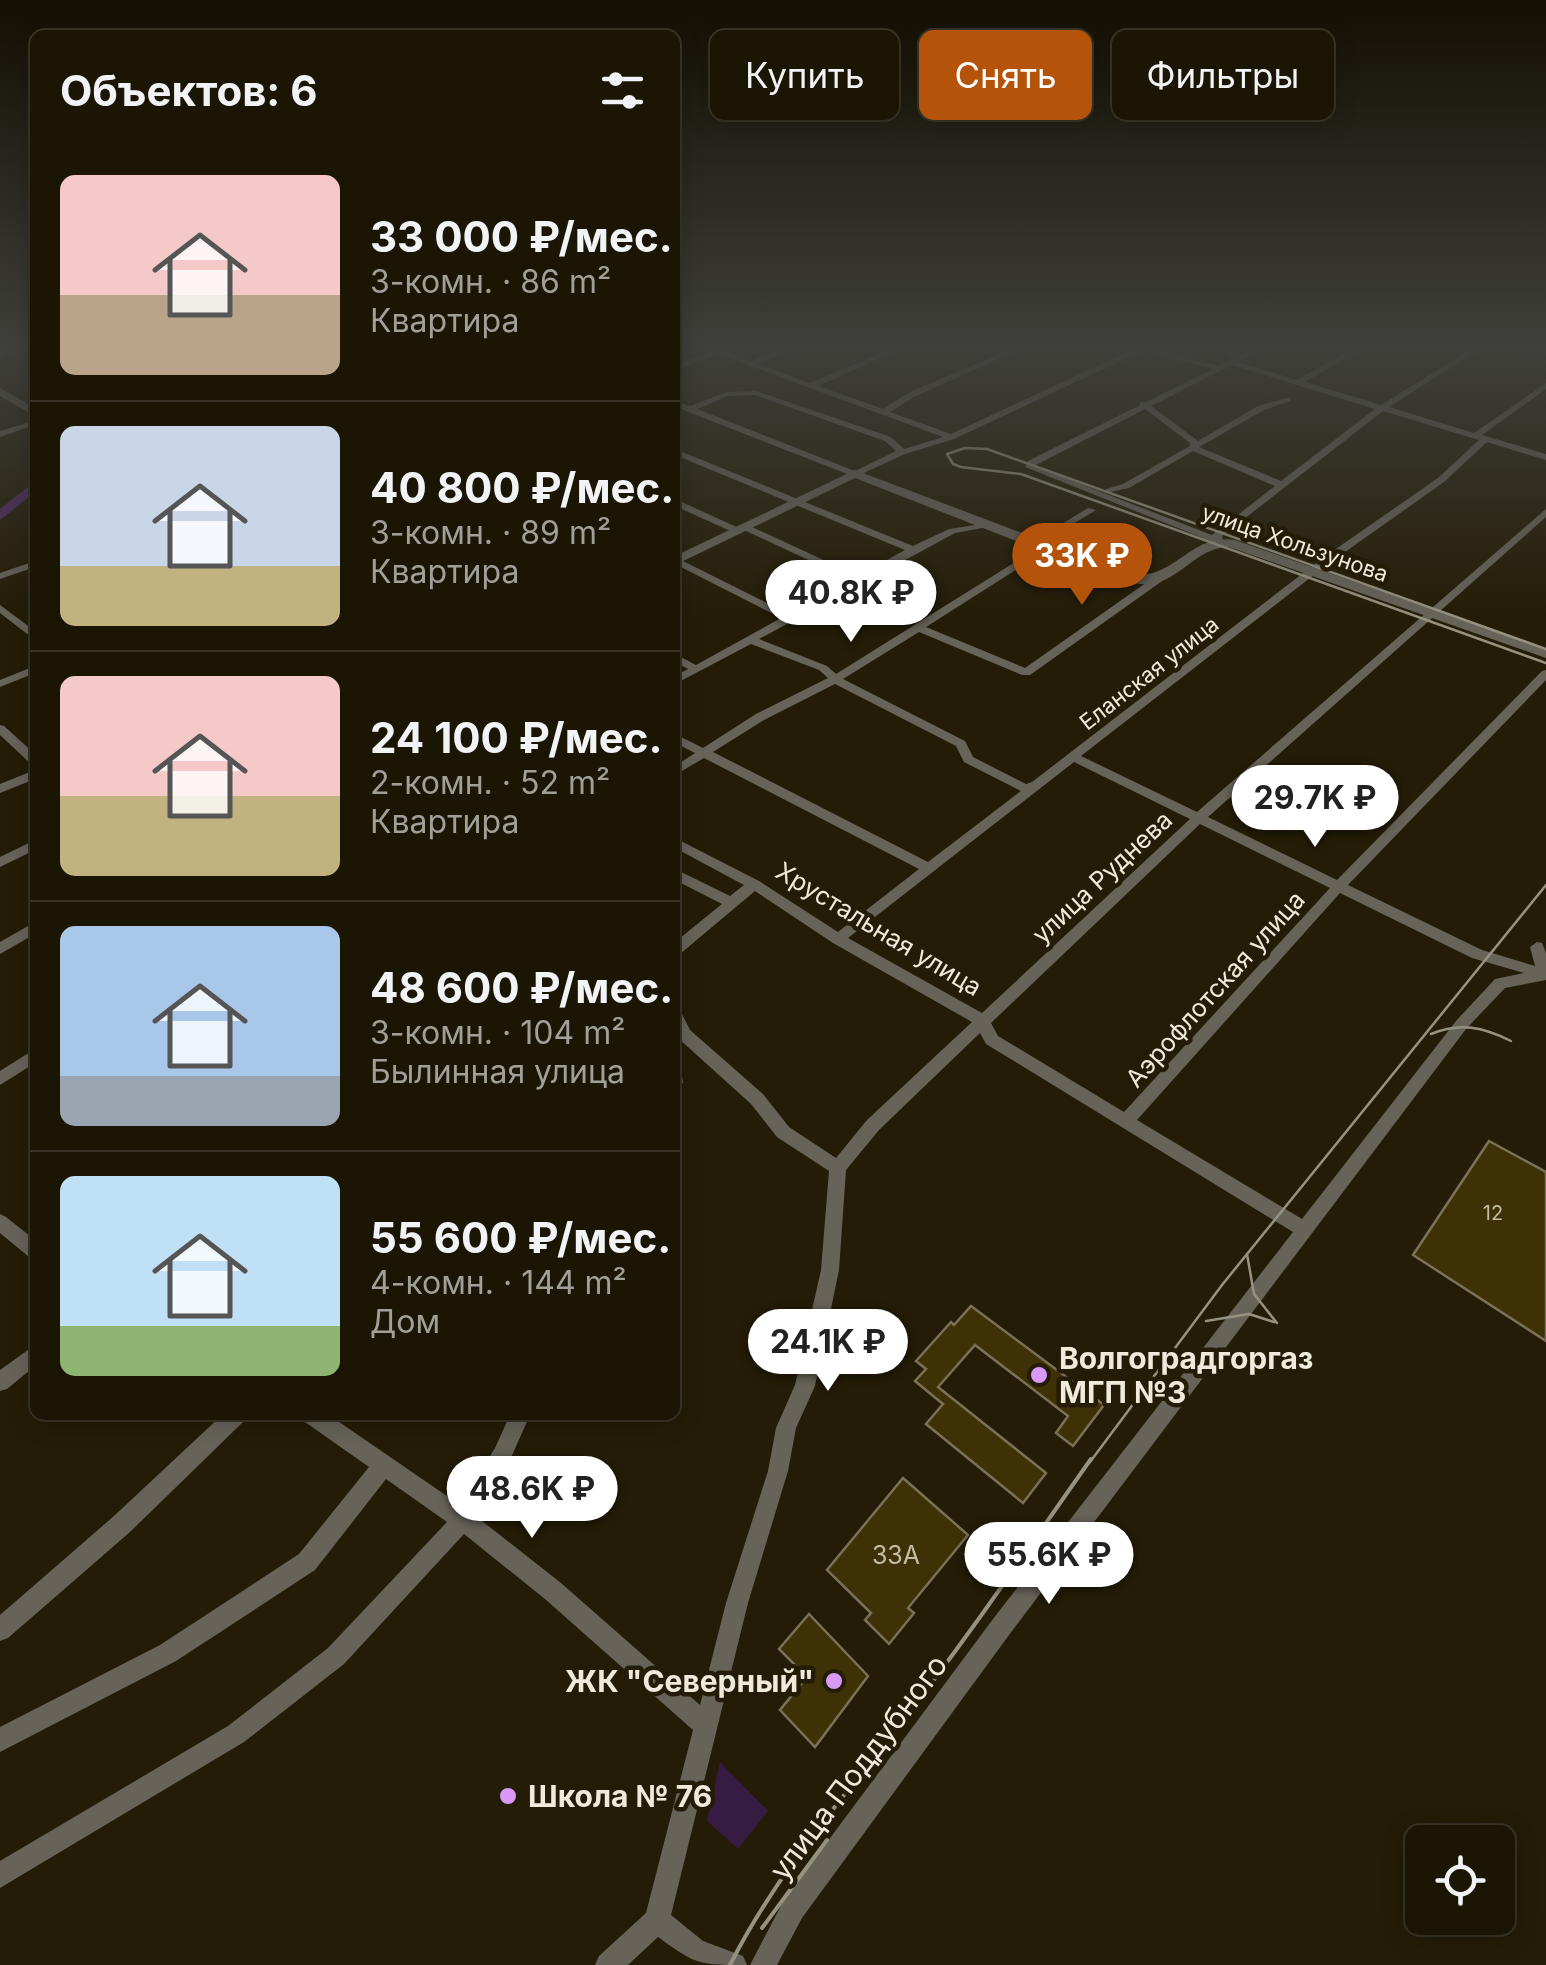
<!DOCTYPE html>
<html lang="ru">
<meta charset="utf-8">
<style>
body{margin:0;font-family:Inter,sans-serif;background:#282213;color:#f1f3f6;height:100vh;display:flex;flex-direction:column;font-size:38px;white-space:nowrap}
*{box-sizing:border-box;margin:0}
p{font-size:32px;color:#a09f9a}
.icon{flex:none;width:55px;height:55px;fill:none;stroke:currentColor;stroke-width:2;stroke-linecap:round;stroke-linejoin:round}
.map{position:relative;flex:1;overflow:hidden}
.drawer{position:absolute;left:30px;top:30px;width:650px;height:1390px;display:flex;flex-direction:column;background:#1b1504;border-radius:15px;box-shadow:0 5px 25px #0003,0 0 0 2px #393426}
.drawer>*{flex:none}
.guide{position:absolute;left:710px;top:30px;width:685px;height:90px;display:flex;gap:20px}
.buttons{position:absolute;left:1405px;top:1825px;display:grid;gap:20px}
.buttons a{display:grid;place-items:center;width:110px;height:110px;border-radius:15px;background:#1b1504;box-shadow:0 5px 25px #0003,0 0 0 2px #393426;font-size:50px}
.price{position:absolute;translate:-50% -85px;padding:0 22px;border-radius:35px;background:#fff;color:#222;font-size:32px;line-height:65px;filter:drop-shadow(0 2px 5px #0008)}
.price::after{content:'';position:absolute;left:50%;top:60px;width:30px;height:22px;margin-left:-15px;background:inherit;clip-path:polygon(0 0,100% 0,50% 100%)}
.price.current{background:#b45309;color:#fff}
ul{padding:0;list-style:none}
li{display:flex;align-items:center;gap:30px;height:250px;padding:0 30px}
li+li{border-top:2px solid #393426}
li span{display:grid;place-items:center;flex:none;width:280px;height:200px;border-radius:15px;color:#555}
li>.icon{margin-inline-start:auto}
span .icon{width:120px;height:120px;fill:#fffc;stroke-width:1}
li b{font-size:42px}
h2{display:flex;justify-content:space-between;align-items:center;height:120px;padding:0 30px;font-size:42px}
.tag{padding:0 35px;border-radius:15px;background:#1b1504;box-shadow:0 5px 25px #0003,0 0 0 2px #393426;font-size:35px;line-height:90px}
.tag.current{background:#b45309;color:#fff}
.map>svg:first-child{display:block}
.green{fill:#361c42}
.lines{fill:none;stroke-linecap:round;stroke-linejoin:round}
.river{fill:#502a61;fill-rule:evenodd}
.building{fill:#3e3106;stroke:#7a7159;stroke-width:2.5}
.minor{fill:#676359;fill-rule:evenodd}
.tertiary{fill:#676359;fill-rule:evenodd}
.tram-far1{stroke:#979180;stroke-width:2.5}
.tram{stroke:#979180;stroke-width:4}
.poi-dot{fill:#d99af7;stroke:#241c06;stroke-width:4}
.labels{text-anchor:middle;dominant-baseline:central;stroke-width:9;stroke-linejoin:round;paint-order:stroke}
.number-label{font-size:20px;fill:#c3bca6}
.far-street-label{font-size:22px;fill:#efeadc;stroke:#241c06}
.street-label{font-size:25px;fill:#efeadc;stroke:#241c06}
.near-number-label{font-size:25px;fill:#c3bca6}
.near-poi-label{font-size:30px;font-weight:bold;fill:#efeadc;stroke:#241c06;text-anchor:start}
.near-street-label{font-size:30px;fill:#efeadc;stroke:#241c06}
</style>
<div class="map">
<svg width="1546" height="1965" viewBox="0 0 1546 1965">
<rect width="100%" height="100%" fill="#241c06"/>
<path class="green" d="M720 1762 768 1811 738 1849 707 1821Z"/>
<g class="lines">
<path class="river" d="M35 481V492L0 520V509Z"/>
</g>
<g class="building">
<path d="M1489 1141 1546 1172V1341L1413 1255Z"/>
<path d="M971 1306 1104 1405 1073 1446 1056 1433 1068 1416 975 1345 938 1387 1046 1473 1023 1503 926 1424 943 1404 915 1381 926 1369 916 1361 951 1322 954 1325Z"/>
<path d="M903 1478 968 1535 908 1608 914 1613 889 1644 865 1620 871 1613 827 1570Z"/>
<path d="M809 1614 868 1676 815 1747 780 1710 807 1677 779 1649Z"/>
</g>
<g class="lines">
<g class="minor">
<path d="M27 344H35V346L0 356V352Z"/>
<path d="M692 344H703L751 361 793 344H803L758 364 810 383 902 344H912L818 386 883 409 908 393 1022 344H1032L914 397 890 412 951 434 1144 344H1154L1150 347 1218 366 1235 357 1201 344H1212L1241 354 1262 344H1272L1238 362 1297 380 1361 344H1370L1305 382 1381 405 1479 344H1488L1389 407 1474 433 1546 383V389L1482 435 1546 454V460L1487 442 1444 482 1328 564 1081 756 1197 812 1546 509V517L1208 817 1337 880 1542 671 1546 670V680L1348 885 1482 950 1535 966 1530 947 1537 942 1542 943 1546 953V980L1505 988 1466 1029 1009 1635 802 1918 777 1965H750L784 1900 993 1619 1293 1232 986 1044 980 1033 879 1130 846 1170 839 1270 815 1386 796 1428 788 1471 748 1603 671 1915 703 1941 743 1956 747 1965C698 1965 697 1965 658 1937L628 1965H595L599 1956 646 1913 693 1730 545 1599 464 1534 344 1664 244 1742 0 1888V1861L228 1726 328 1648 447 1522 386 1479 315 1570 176 1661 0 1752V1727L160 1645 299 1554 369 1467 305 1422 302 1415H329L460 1505 495 1448 510 1415H530L509 1462 477 1517 561 1583 700 1705 726 1603 768 1471 776 1428 795 1385 821 1270 829 1171 777 1137 751 1104 678 1038 675 1031V1008L680 1010 690 1030 763 1094 789 1127 836 1158 867 1120 972 1022 833 943 755 891 680 954 675 955V942L722 904 675 880V869L730 896 744 885 675 848V838L759 881 838 932 919 869 704 758 675 775V766L695 753 675 743V734L703 748 756 714 828 678 819 670 751 644 675 684V676L688 669 675 662V654L696 665 781 618 675 564V557L789 614 851 580 742 529V525H748L858 576 905 550 675 455V449L913 546 949 529 988 523V527L955 533 759 639 827 666 836 674 1041 546 1050 548 926 627 1025 668 1157 575H1165V579L1030 675H1022L919 632 843 679 965 741 973 757 1026 784 1032 782 1320 560 1438 478 1479 440 1383 411 1222 536 1223 541 1218 544 1025 467 1028 461 1140 405V402H1146L1213 369 1144 350 954 439 905 454 855 477 686 411 675 406V401L690 406 727 392 756 391 891 437 904 449 943 437 718 354 675 370V365L710 352ZM1232 365 1375 409 1281 481 1199 447 1264 410 1290 401V397L1258 406 1198 441 1151 406ZM755 395 885 441 896 451 855 471 697 409 728 396ZM1145 409 1190 443V446L1123 484 1106 489V493L1129 488 1193 451 1275 486 1212 535 1034 466ZM835 684 956 746 964 762 1021 791 928 862 713 752 764 720ZM1074 762 1190 819 982 1013 848 938ZM1200 824 1330 888 1124 1112 998 1036 991 1023ZM1340 893 1472 958 1524 973 1495 979 1456 1021 1302 1219 1137 1120Z"/>
<path d="M27 423 34 425 0 437V431Z"/>
<path d="M675 499 741 529 743 531 735 533 675 506Z"/>
<path d="M1088 508 1096 510 1037 546 1029 544Z"/>
<path d="M35 561V567L0 579V573Z"/>
<path d="M0 605 35 631V640L0 613Z"/>
<path d="M35 666V673L0 687V680Z"/>
<path d="M0 725 4 726 35 754V765L31 764 0 735Z"/>
<path d="M35 770V779L0 793V784Z"/>
<path d="M35 840V850L0 867V857Z"/>
<path d="M35 922V934L0 954V942Z"/>
<path d="M35 1049V1063L0 1085V1071Z"/>
<path d="M675 1070 681 1072 683 1082 681 1086 675 1088Z"/>
<path d="M0 1214 6 1217 35 1240V1259L29 1257 0 1233Z"/>
<path d="M35 1345V1366L7 1389 0 1391V1370Z"/>
<path d="M222 1415H246L243 1422 130 1532 8 1638 0 1641V1615L114 1516Z"/>
</g>
<g class="tertiary">
<path d="M0 388 35 408V416L0 396Z"/>
<path d="M855 470 1131 574C1175 581 1189 533 1235 540L1546 649V658L1229 547C1196 547 1181 581 1149 584 1135 585 1121 580 1108 577L855 478 675 565V556Z"/>
</g>
<g class="tram-far1">
<path d="M1546 649 987 449 965 448 947 454 953 464 961 467 1021 474 1546 663"/>
<path d="M1431 1034C1460 1022 1483 1027 1511 1041"/>
<path d="M1247 1254 1254 1294 1277 1323"/>
<path d="M1206 1321 1249 1314 1274 1322"/>
<path d="M1090 1462 1222 1285 1546 885"/>
</g>
<g class="tram">
<path d="M762 1928 827 1840"/>
<path d="M730 1965C777 1872 844 1797 907 1715 972 1632 1030 1545 1091 1459"/>
</g>
</g>
<linearGradient id="sky" x2="0" y2="1"><stop stop-color="#140f03"/><stop offset="0.56" stop-color="#3f403b"/><stop offset="1" stop-color="#3f403b" stop-opacity="0"/></linearGradient>
<rect width="1546" height="619" fill="url(#sky)"/>
<g class="poi-dot">
<circle cx="1039" cy="1375" r="10"/>
<circle cx="834" cy="1681" r="10"/>
<circle cx="508" cy="1796" r="10"/>
</g>
<g class="labels">
<g class="number-label">
<text x="1493" y="1213">12</text>
</g>
<g class="far-street-label">
<text transform="translate(1295 543) rotate(19)">улица Хользунова</text>
<text transform="translate(1149 673) rotate(-38)">Еланская улица</text>
</g>
<g class="street-label">
<text transform="translate(1102 877) rotate(-43)">улица Руднева</text>
<text transform="translate(879 929) rotate(31)">Хрустальная улица</text>
<text transform="translate(1215 989) rotate(-48)">Аэрофлотская улица</text>
</g>
<g class="near-number-label">
<text x="896" y="1555">33А</text>
</g>
<g class="near-poi-label">
<text x="1059" y="1358">Волгоградгоргаз<tspan x="1059" dy="34">МГП №3</tspan></text>
<text x="814" y="1681" text-anchor="end">ЖК "Северный"</text>
<text x="528" y="1796">Школа № 76</text>
</g>
<g class="near-street-label">
<text transform="translate(858 1767) rotate(-53)">улица Поддубного</text>
</g>
</g>
</svg>
<div class="buttons">
<a><svg class="icon" aria-label="locate" viewBox="0 0 24 24"><circle cx="12" cy="12" r="6"/><path d="M12 2v4M12 18v4M2 12h4M18 12h4"/></svg></a>
</div>
<b class="price current" style="left:1082px;top:608px">33K ₽</b>
<b class="price" style="left:851px;top:645px">40.8K ₽</b>
<b class="price" style="left:1315px;top:850px">29.7K ₽</b>
<b class="price" style="left:828px;top:1394px">24.1K ₽</b>
<b class="price" style="left:532px;top:1541px">48.6K ₽</b>
<b class="price" style="left:1049px;top:1607px">55.6K ₽</b>
<div class="guide">
<a class="tag">Купить</a>
<a class="tag current">Снять</a>
<a class="tag">Фильтры</a>
</div>
<section class="drawer">
<h2>Объектов: 6<svg class="icon" aria-label="filters" viewBox="0 0 24 24"><path d="M4 7h16M4 17h16"/><circle cx="9" cy="7" r="2"/><circle cx="15" cy="17" r="2"/></svg></h2>
<ul>
<li><span style="background:linear-gradient(#f6c9c9 60%,#b9a48a 0)"><svg class="icon" aria-label="home" viewBox="0 0 24 24"><path d="M3 11l9-7 9 7M6 9v11h12V9"/></svg></span><div><b>33 000 ₽/мес.</b><p>3-комн. · 86 m²</p><p>Квартира</p></div></li>
<li><span style="background:linear-gradient(#c9d6e8 70%,#c2b280 0)"><svg class="icon" aria-label="home" viewBox="0 0 24 24"><path d="M3 11l9-7 9 7M6 9v11h12V9"/></svg></span><div><b>40 800 ₽/мес.</b><p>3-комн. · 89 m²</p><p>Квартира</p></div></li>
<li><span style="background:linear-gradient(#f6c9c9 60%,#c2b280 0)"><svg class="icon" aria-label="home" viewBox="0 0 24 24"><path d="M3 11l9-7 9 7M6 9v11h12V9"/></svg></span><div><b>24 100 ₽/мес.</b><p>2-комн. · 52 m²</p><p>Квартира</p></div></li>
<li><span style="background:linear-gradient(#a9c7e8 75%,#9aa5b1 0)"><svg class="icon" aria-label="home" viewBox="0 0 24 24"><path d="M3 11l9-7 9 7M6 9v11h12V9"/></svg></span><div><b>48 600 ₽/мес.</b><p>3-комн. · 104 m²</p><p>Былинная улица</p></div></li>
<li><span style="background:linear-gradient(#bfe0f5 75%,#8fb573 0)"><svg class="icon" aria-label="home" viewBox="0 0 24 24"><path d="M3 11l9-7 9 7M6 9v11h12V9"/></svg></span><div><b>55 600 ₽/мес.</b><p>4-комн. · 144 m²</p><p>Дом</p></div></li>
</ul>
</section>
</div>
